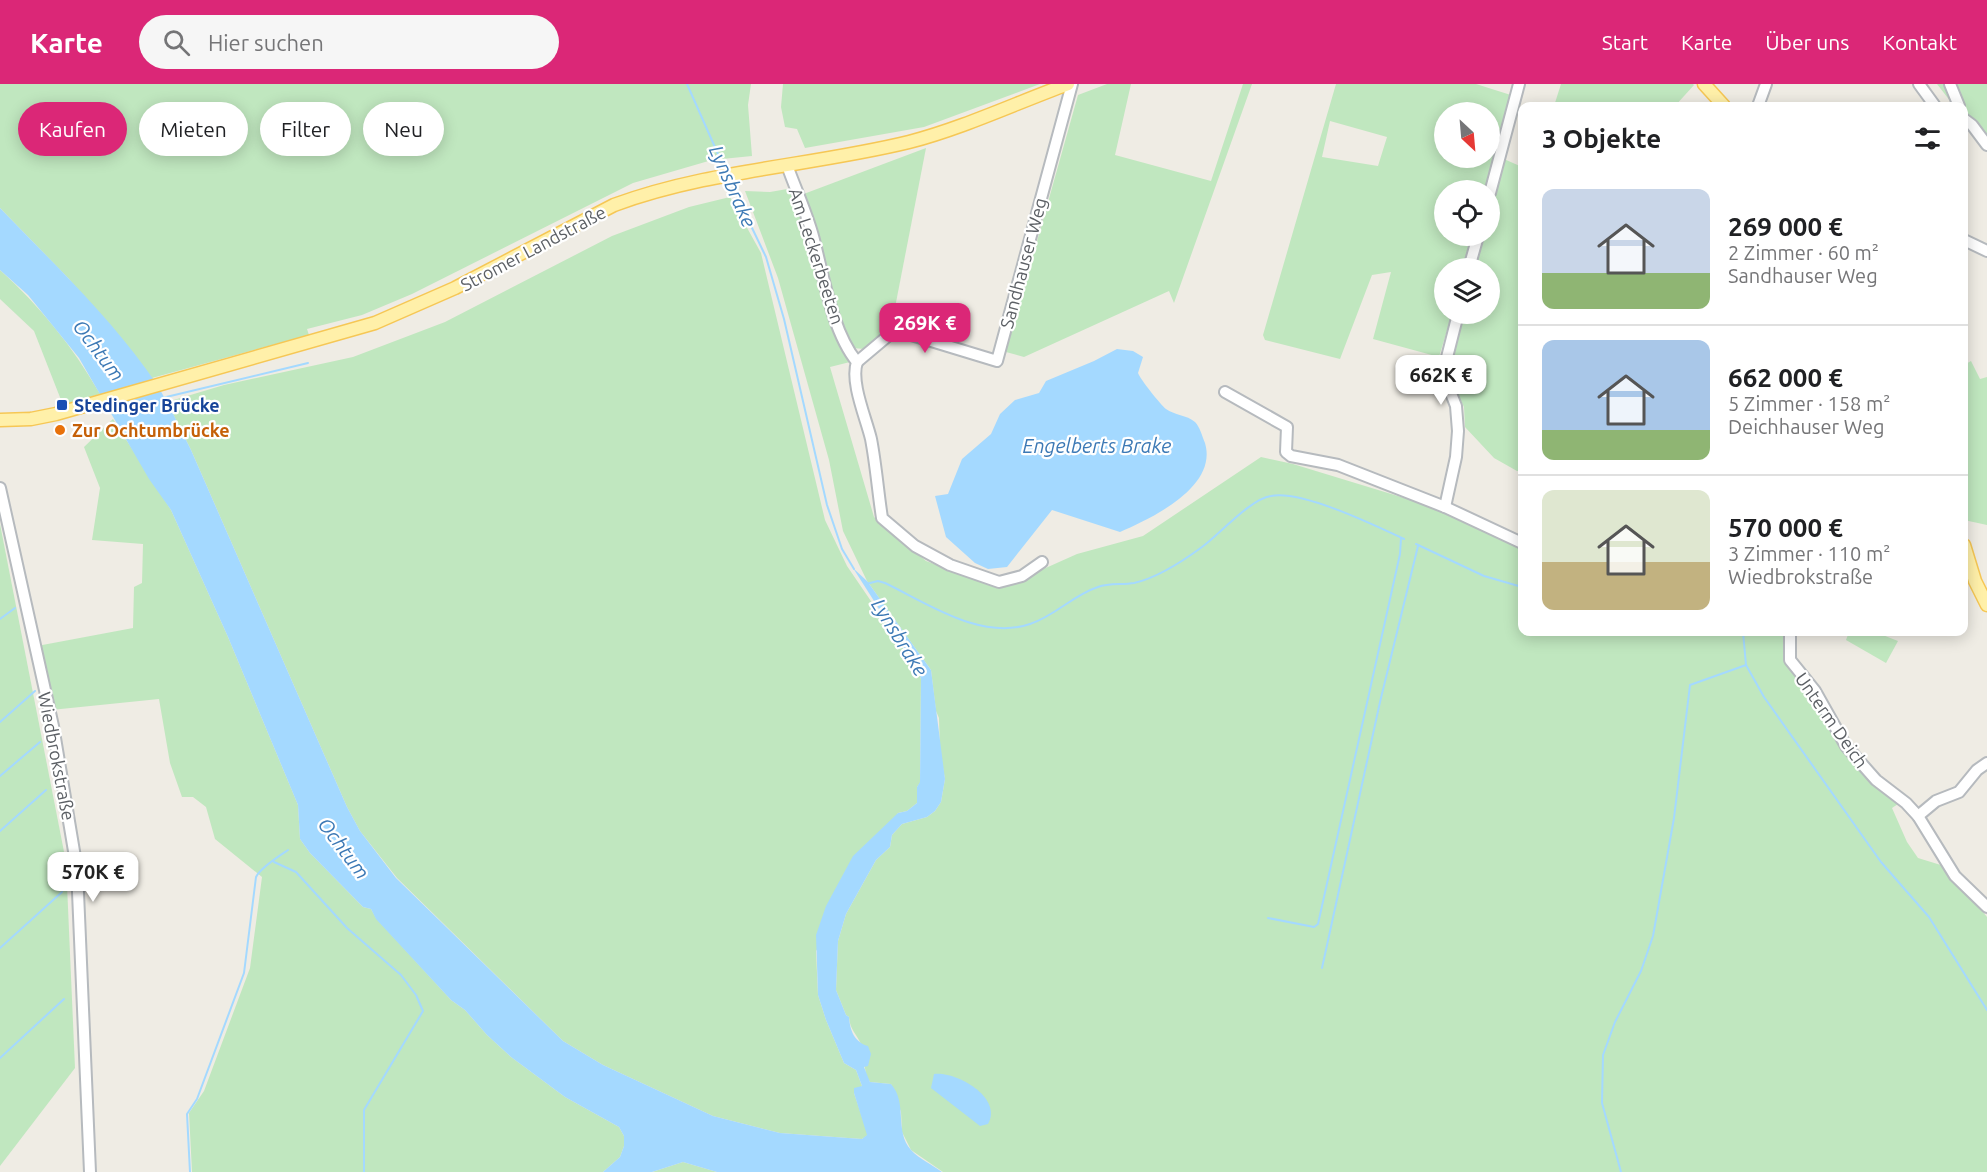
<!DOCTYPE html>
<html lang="de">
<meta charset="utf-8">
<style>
body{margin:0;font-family:Ubuntu,sans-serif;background:#f6f6f6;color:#202124;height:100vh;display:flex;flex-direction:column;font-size:22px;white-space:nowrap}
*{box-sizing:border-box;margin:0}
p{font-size:20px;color:#757577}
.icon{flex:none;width:33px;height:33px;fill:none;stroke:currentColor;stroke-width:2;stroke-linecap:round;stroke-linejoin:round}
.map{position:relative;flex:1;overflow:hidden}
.side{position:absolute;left:1518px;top:18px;width:450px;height:534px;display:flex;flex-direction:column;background:#fff;border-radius:12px;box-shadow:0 3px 15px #0003}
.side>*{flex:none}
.banner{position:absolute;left:18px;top:18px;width:570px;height:54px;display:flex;gap:12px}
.needle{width:39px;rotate:154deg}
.buttons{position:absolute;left:1434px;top:18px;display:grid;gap:12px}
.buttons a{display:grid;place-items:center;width:66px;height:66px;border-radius:50%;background:#fff;box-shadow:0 3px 15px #0003;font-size:30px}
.price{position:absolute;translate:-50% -51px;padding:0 14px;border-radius:12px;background:#fff;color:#222;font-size:20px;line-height:39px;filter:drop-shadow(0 2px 3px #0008)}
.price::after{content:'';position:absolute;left:50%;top:36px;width:18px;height:14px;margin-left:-9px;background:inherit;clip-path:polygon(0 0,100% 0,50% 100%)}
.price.selected{background:#db2777;color:#fff}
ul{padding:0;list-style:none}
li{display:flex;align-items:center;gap:18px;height:150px;padding:0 24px}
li+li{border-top:2px solid #e0e0e0}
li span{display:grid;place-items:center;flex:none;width:168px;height:120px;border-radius:12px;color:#555}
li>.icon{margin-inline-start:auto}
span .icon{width:72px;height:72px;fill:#fffc;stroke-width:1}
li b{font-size:26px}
h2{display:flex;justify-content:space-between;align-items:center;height:72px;padding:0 24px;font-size:26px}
.tag{padding:0 21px;border-radius:27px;background:#fff;box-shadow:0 3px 15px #0003;font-size:21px;line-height:54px}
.tag.selected{background:#db2777;color:#fff}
header{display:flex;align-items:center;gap:36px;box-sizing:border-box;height:84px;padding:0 30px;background:#db2777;color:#fff}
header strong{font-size:28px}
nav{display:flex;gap:33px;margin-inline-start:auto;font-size:21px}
.search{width:420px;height:54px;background:#f6f6f6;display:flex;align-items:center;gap:15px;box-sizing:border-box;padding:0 21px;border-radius:33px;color:#757577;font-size:22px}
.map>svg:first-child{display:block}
.green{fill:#c0e7bf;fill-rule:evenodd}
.water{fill:#a4d9ff}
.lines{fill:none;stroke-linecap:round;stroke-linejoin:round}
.stream{stroke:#a4d9ff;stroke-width:2}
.minor-casing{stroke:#b6babe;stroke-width:14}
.major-casing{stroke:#f6c755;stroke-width:15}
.minor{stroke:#fff;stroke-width:10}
.major{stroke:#fff0a9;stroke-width:12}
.transit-dot{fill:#1a4fb4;stroke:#fff;stroke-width:2}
.food-dot{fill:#e8710a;stroke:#fff;stroke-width:2}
.labels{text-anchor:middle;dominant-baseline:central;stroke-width:4.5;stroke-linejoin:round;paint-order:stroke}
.street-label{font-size:18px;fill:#5c6065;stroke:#fff}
.transit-label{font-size:18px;font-weight:bold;fill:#164399;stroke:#fff;text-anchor:start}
.food-label{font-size:18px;font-weight:bold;fill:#c56008;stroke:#fff;text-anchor:start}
.water-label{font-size:20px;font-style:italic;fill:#3c79b5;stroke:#fff}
</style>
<header>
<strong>Karte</strong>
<div class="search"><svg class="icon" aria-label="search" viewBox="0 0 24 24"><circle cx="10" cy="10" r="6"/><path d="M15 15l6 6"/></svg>Hier suchen</div>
<nav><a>Start</a><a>Karte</a><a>Über uns</a><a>Kontakt</a></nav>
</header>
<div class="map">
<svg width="1987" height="1088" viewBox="0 0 1987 1088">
<rect width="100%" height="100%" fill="#efece4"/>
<g class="green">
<path d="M0 0H751L748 21 752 72 712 76 633 99 412 210 362 231 307 245 309 251 152 294 69 195 0 124Z"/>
<path d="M783 0H1040L924 43 805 64 797 45 785 43 781 23Z"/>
<path d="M1107 0H1131L1115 71 1211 97 1243 0H1252L1174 219 1169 207 1024 273 1006 268 1078 11Z"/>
<path d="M1336 0H1476L1514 12 1489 106H1444V152H1475L1465 184H1444V230H1452L1439 273 1373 255 1391 188 1372 191 1340 275 1265 256 1263 251ZM1444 28H1490V74H1444ZM1330 37 1387 53 1378 82 1322 73Z"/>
<path d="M1561 0H1693L1694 1 1675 22H1554Z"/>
<path d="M1937 0H1987V56L1964 29V22H1954Z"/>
<path d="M926 64 892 239 864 265 853 264 841 238 801 111Z"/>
<path d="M1504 75 1522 83V387H1517L1494 374 1465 343 1464 323 1447 289 1463 230H1490V184H1475L1483 152H1490V128Z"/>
<path d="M793 104C816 161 828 221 850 278L830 283 874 433 926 477 1001 504 1077 470 1143 452 1261 373 1293 380 1447 427 1522 461V548H1786V555L1809 607 1830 640 1901 718 1892 724 1907 758 1918 774 1944 782 1987 833V1088H943L911 1066 902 1048 901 1028 891 1000 870 998C862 987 866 972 861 960 856 949 850 946 849 933L846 931 836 906 838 857 846 830 876 776 890 763 892 751 902 740 927 733 935 727 941 718 945 695 940 667 939 634 936 627 931 586 867 497 843 447 829 376 778 194 745 107 770 108Z"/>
<path d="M730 113 761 169 825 436 847 482 918 586 921 595 920 699 917 703V719L907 727 898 729 816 867 818 911 826 936 844 979 856 986 862 1002 854 1009 868 1051 862 1055 780 1049 713 1032 603 981 563 957 397 794 360 747 347 723 191 366 167 318 224 301 353 273 445 238 612 152 689 123Z"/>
<path d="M0 186C40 222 73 263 100 310L63 321 34 247 0 215Z"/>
<path d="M1971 277 1980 295 1987 293V441L1964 436V281Z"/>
<path d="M113 335 171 426 228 553 298 721 300 755 310 769 363 823 371 825 376 834 451 916 465 926 487 951 511 973 565 1013 619 1043 624 1052V1062L620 1073 603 1088H192L189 1029 204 1007 250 884 262 793 215 755 206 723 193 713H182L170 679 159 615 51 626 37 562 133 544 134 503 142 499 143 460 92 456 100 404 84 363Z"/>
<path d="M0 440 66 778 75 984 0 1082Z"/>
<path d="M1849 548H1875L1898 557 1886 579 1846 556Z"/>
<path d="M683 1078 717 1088H652Z"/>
</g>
<g class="water">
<path d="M0 124C50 176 104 227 146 285 165 310 177 338 191 366L347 723 360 747 396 794 563 957 603 981 713 1032 780 1049 862 1055 867 1051 854 1009V1004L862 1002 856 986 844 979 826 936 818 911 816 851 826 822 853 772 898 729 907 727 917 719V703L920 698 921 595 918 586 853 484 867 497 931 586 945 695 941 718 935 727 927 733 902 740 892 751 890 763 876 776 846 830 838 857 836 906 846 931 849 933C850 946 854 958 868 962L871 970 868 982 864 983 870 998 891 1000C908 1019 894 1047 911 1066 919 1075 933 1081 942 1088H717L683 1078 652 1088H603L620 1073 624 1062V1052L619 1043 565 1013 511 973 487 951 465 926 451 916 376 835 371 825 363 823 310 769 300 755 298 721 228 553 171 426 149 395 79 274 28 211 0 186Z"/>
<path d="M1117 265 1133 267 1143 273 1138 289C1140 295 1161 321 1166 325 1174 331 1187 331 1195 338 1200 343 1202 352 1205 359 1218 403 1152 434 1120 448L1052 426 1007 483 988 485 975 479 946 453 935 412 948 410 962 375 991 350 1000 330 1015 316 1039 309 1046 297 1094 277Z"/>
<path d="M934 990C957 987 1003 1014 988 1040L980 1042 931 1004Z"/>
</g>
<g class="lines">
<g class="stream">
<path d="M687 0 726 88"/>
<path d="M729 96 766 173 784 235 827 421 842 465 854 485"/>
<path d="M162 314 308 279"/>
<path d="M1416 460 1484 492 1522 503"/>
<path d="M866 500 878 497 885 499C927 519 981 557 1030 540 1055 532 1073 511 1098 503 1109 499 1122 501 1134 499 1157 494 1183 477 1202 463 1220 450 1250 415 1271 412 1302 406 1374 441 1404 455"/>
<path d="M0 535 15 524"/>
<path d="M1743 548 1746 581 1764 613 1881 778 1929 833 1987 926"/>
<path d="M0 638 35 607"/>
<path d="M0 692 40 658"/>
<path d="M0 747 46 706"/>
<path d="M274 778 296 788 347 844 401 891 416 911 423 927 364 1026V1088"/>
<path d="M1268 834 1314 843 1318 840 1400 470 1401 454"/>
<path d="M0 864 62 808"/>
<path d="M1322 884 1380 618 1418 462"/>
<path d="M0 974 64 915"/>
<path d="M190 1088 187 1030 197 1015 244 889 256 793C260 784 279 772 288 766"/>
<path d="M1621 1088 1602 1019 1603 971 1615 938 1641 887 1653 852 1674 734 1690 601 1746 581"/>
</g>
<defs>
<g id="minor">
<path d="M1919 0 1935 22"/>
<path d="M1950 0 1959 22"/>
<path d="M1758 22 1766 0"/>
<path d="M1964 35 1972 41 1987 61"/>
<path d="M787 81C796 107 809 133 815 160 824 195 833 249 857 278 850 298 866 334 871 355 876 381 878 408 882 434L915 462 950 481 999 498 1022 492 1042 478"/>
<path d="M1490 109 1519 0"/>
<path d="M1964 156 1987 167"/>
<path d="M1469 184 1478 152"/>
<path d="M857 278 895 246 997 277 1072 0"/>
<path d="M1225 308 1287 343 1286 368 1291 372 1338 381 1445 423 1522 459"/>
<path d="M0 404 53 642 77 785 90 1088"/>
<path d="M1445 423 1456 373 1458 347 1456 322 1443 289 1458 230"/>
<path d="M1790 548V576L1815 607 1846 662 1876 696 1906 719 1918 732 1955 792 1987 823"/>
<path d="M1918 732 1936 717 1959 708 1977 686 1987 679"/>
</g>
<g id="major">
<path d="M1704 0 1724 22"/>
<path d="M0 336 31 335 56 330 375 239 455 204 614 121C709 86 811 82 909 58 963 44 1016 19 1068 0"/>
<path d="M1964 461 1975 497 1987 521"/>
</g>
</defs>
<use href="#minor" class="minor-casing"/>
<use href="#major" class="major-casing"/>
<use href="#minor" class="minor"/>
<use href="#major" class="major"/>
</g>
<rect class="transit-dot" x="56" y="315" width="12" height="12" rx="3"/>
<circle class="food-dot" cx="60" cy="346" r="6"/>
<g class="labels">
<g class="street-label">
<text transform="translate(533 164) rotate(-28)">Stromer Landstraße</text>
<text transform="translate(817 172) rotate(72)">Am Leckerbeeten</text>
<text transform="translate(1023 179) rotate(-75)">Sandhauser Weg</text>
<text transform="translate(1832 636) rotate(55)">Unterm Deich</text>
<text transform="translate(57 672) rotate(79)">Wiedbrokstraße</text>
</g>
<g class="transit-label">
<text x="74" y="321">Stedinger Brücke</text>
</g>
<g class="food-label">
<text x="72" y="346">Zur Ochtumbrücke</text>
</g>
<g class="water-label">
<text transform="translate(733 102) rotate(66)">Lynsbrake</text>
<text transform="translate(99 266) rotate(53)">Ochtum</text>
<text x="1097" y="361">Engelberts Brake</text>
<text transform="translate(900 553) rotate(58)">Lynsbrake</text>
<text transform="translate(344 764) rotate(53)">Ochtum</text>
</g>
</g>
</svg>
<div class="buttons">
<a><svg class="needle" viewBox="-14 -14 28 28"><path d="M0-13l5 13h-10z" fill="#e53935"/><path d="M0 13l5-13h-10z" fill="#757577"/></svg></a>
<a><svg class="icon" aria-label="locate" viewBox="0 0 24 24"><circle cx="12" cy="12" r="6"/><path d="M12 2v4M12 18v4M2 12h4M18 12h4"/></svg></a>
<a><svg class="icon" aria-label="layers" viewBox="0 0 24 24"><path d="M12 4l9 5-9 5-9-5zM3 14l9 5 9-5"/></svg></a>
</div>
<b class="price selected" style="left:925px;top:270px">269K €</b>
<b class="price" style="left:1441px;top:322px">662K €</b>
<b class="price" style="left:93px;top:819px">570K €</b>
<div class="banner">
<a class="tag selected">Kaufen</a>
<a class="tag">Mieten</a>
<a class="tag">Filter</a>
<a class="tag">Neu</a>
</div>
<section class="side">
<h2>3 Objekte<svg class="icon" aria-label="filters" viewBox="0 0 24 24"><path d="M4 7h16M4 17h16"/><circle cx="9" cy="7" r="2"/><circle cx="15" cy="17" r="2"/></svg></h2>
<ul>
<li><span style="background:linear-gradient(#c9d6e8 70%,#8fb573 0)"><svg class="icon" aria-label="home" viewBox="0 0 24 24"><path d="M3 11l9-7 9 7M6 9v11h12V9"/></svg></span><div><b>269 000 €</b><p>2 Zimmer · 60 m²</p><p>Sandhauser Weg</p></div></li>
<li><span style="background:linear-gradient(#a9c7e8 75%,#8fb573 0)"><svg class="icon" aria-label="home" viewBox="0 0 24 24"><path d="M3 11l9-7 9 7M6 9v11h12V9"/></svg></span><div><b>662 000 €</b><p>5 Zimmer · 158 m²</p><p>Deichhauser Weg</p></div></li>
<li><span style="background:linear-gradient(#dfe7d0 60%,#c2b280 0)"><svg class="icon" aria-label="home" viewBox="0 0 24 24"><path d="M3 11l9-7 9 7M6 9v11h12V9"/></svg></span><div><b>570 000 €</b><p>3 Zimmer · 110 m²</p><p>Wiedbrokstraße</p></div></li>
</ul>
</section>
</div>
